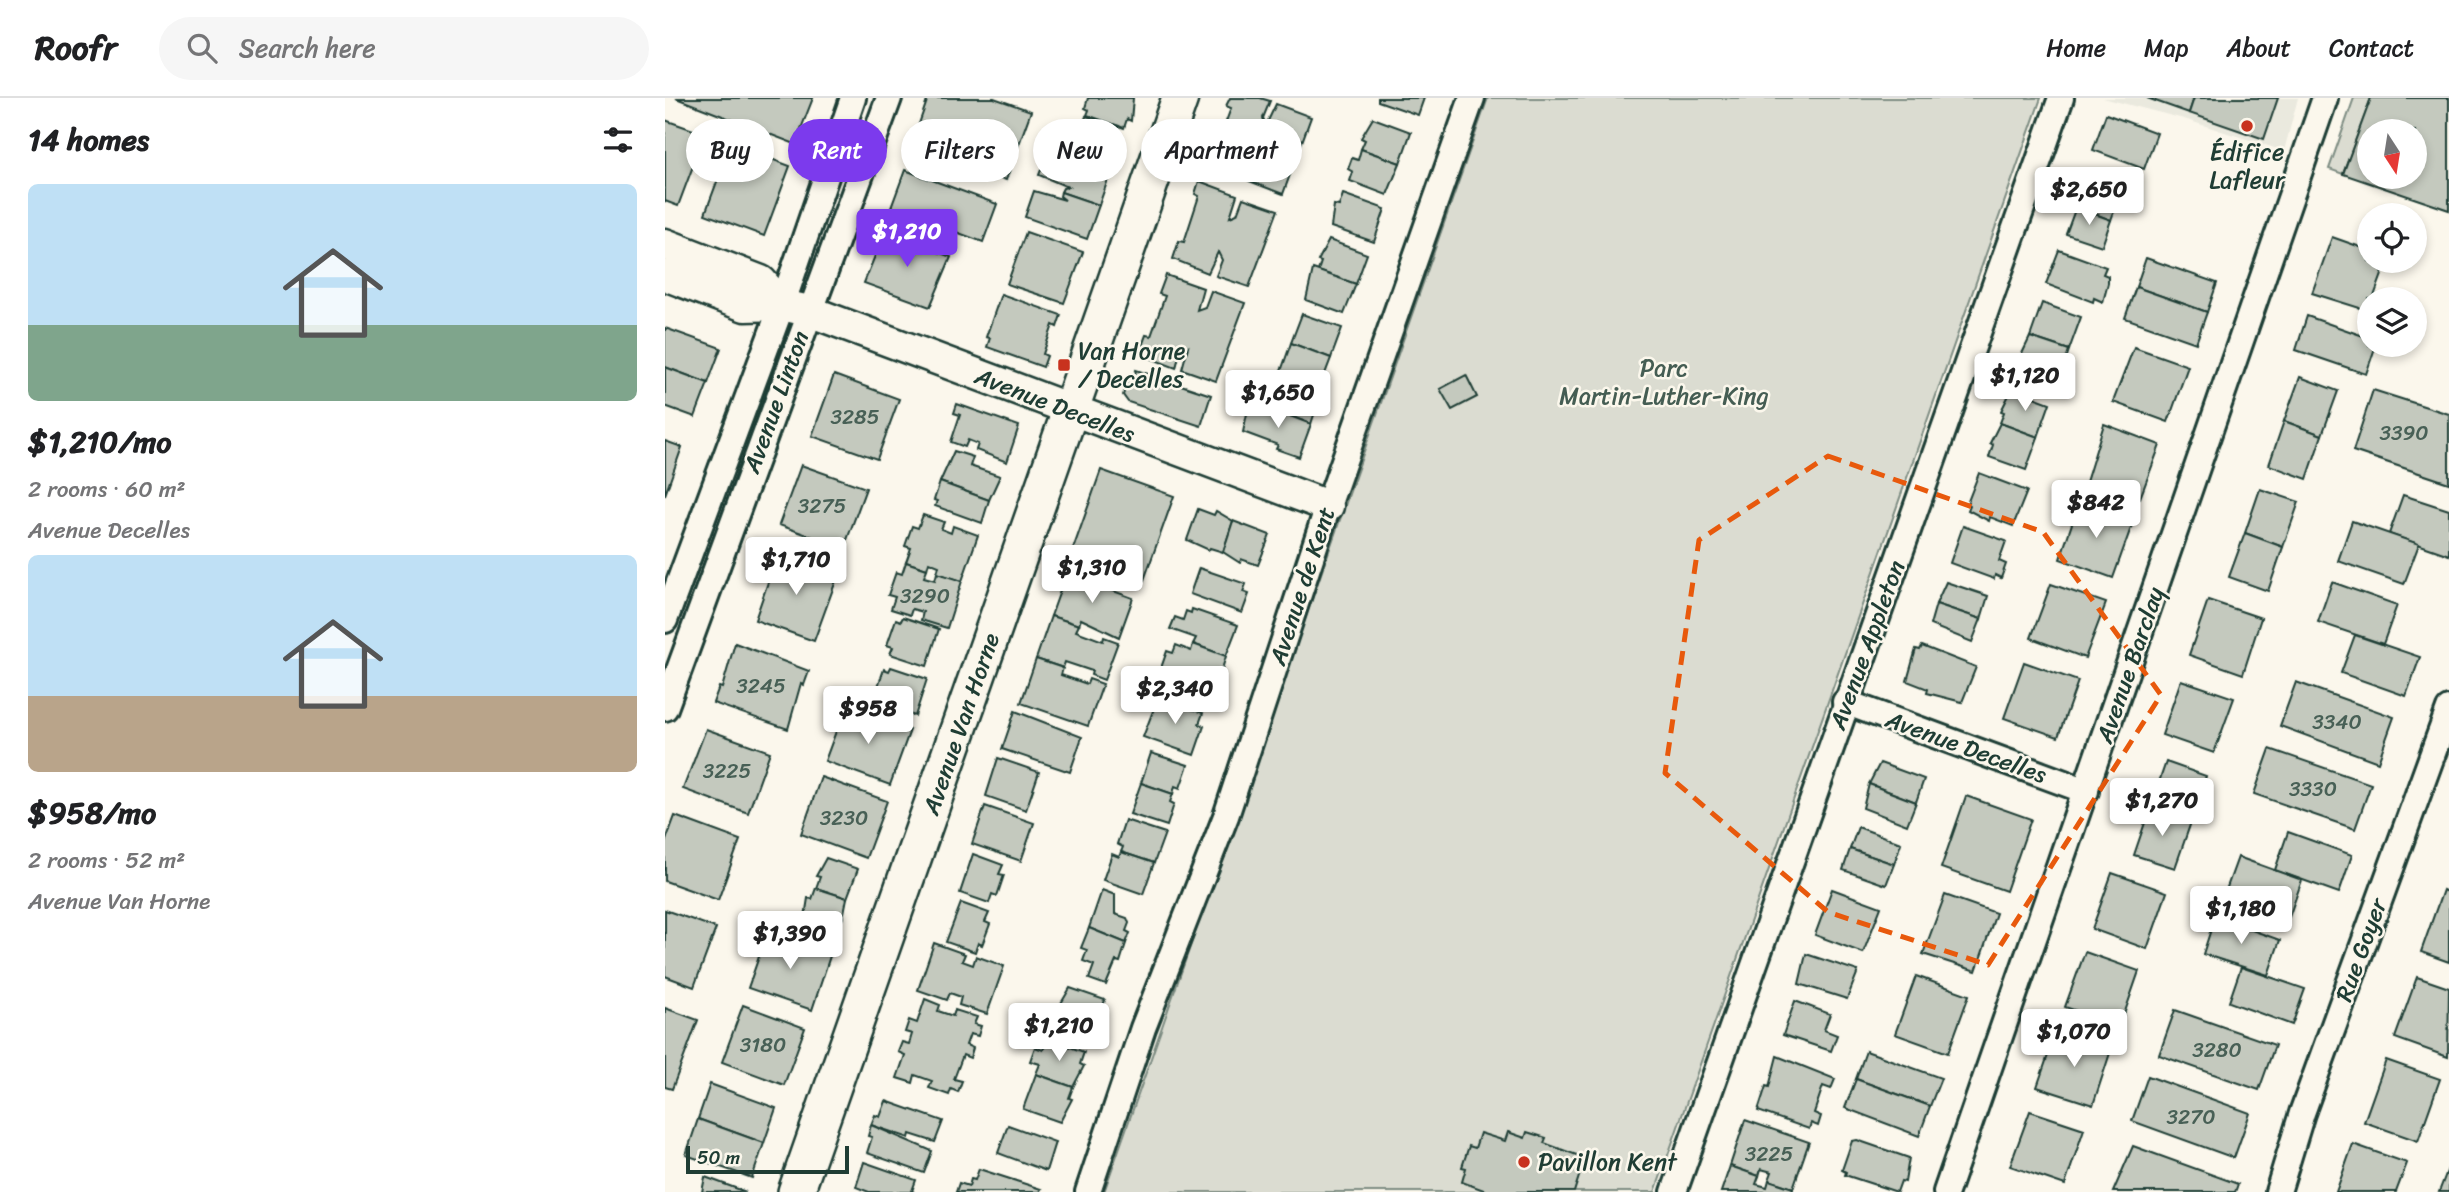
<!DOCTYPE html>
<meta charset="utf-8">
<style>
body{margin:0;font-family:Sriracha,sans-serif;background:#f6f6f6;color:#202124;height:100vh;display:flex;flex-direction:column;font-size:26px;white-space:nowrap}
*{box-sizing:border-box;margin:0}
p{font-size:23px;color:#757577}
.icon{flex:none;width:38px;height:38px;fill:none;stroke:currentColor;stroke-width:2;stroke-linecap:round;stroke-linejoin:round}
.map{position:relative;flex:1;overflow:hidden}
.side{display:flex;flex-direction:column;background:#fff;width:665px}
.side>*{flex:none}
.banner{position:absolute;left:21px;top:21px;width:665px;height:63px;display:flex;gap:14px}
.needle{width:46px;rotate:168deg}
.fabs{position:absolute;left:1692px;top:21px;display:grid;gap:14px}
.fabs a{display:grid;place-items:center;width:70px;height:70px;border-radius:50%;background:#fff;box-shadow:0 4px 10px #0003;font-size:35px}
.scale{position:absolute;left:21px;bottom:18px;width:163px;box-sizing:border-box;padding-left:7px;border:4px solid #1f3d34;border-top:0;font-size:19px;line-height:24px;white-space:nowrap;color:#1f3d34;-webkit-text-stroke:5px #fbf7ec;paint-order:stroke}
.price{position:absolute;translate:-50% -60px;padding:0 16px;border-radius:7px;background:#fff;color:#222;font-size:23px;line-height:46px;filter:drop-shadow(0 2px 4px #0008)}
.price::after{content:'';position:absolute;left:50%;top:42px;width:21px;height:16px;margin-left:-10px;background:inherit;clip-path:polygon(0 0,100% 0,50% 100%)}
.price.selected{background:#7c3aed;color:#fff}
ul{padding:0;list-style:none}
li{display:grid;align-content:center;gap:14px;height:371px;padding:0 28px}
li span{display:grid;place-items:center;height:217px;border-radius:10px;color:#555}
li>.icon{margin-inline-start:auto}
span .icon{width:126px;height:126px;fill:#fffc;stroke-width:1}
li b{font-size:30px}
h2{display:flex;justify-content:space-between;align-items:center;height:84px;padding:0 28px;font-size:30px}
.tag{padding:0 24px;border-radius:32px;background:#fff;box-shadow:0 4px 10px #0003;font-size:24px;line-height:63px}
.tag.selected{background:#7c3aed;color:#fff}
header{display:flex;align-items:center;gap:42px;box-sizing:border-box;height:98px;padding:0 35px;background:#fff;border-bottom:2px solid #e0e0e0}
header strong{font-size:33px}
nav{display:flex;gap:38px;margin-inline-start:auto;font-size:24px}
.search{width:490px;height:63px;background:#f6f6f6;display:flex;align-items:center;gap:18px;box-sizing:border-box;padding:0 24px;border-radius:38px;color:#757577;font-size:26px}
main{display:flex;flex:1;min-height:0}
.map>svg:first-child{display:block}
.built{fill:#eae9de}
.green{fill:#dbdcd1;stroke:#7d8c82;stroke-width:2}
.building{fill:#c4c9be;stroke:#1f3d34;stroke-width:2;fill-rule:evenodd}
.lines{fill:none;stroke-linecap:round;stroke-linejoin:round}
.minor-casing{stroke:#1f3d34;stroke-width:30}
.tertiary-casing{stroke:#1f3d34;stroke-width:35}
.secondary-casing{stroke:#1f3d34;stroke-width:40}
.minor{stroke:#fbf7ec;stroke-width:24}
.tertiary{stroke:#fbf7ec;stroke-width:30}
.secondary{stroke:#fbf7ec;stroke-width:35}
.marked{fill:none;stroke:#e8590c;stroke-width:5;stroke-dasharray:14 9;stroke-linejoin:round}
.poi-dot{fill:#c8321e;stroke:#fbf7ec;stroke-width:2.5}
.labels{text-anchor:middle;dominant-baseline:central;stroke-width:5;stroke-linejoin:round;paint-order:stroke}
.number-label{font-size:21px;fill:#486056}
.poi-label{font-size:24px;fill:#1f3d34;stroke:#fbf7ec;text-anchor:start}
.park-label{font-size:24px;fill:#455d53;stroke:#fbf7ec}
.street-label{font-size:24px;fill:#1f3d34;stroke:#fbf7ec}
</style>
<header>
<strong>Roofr</strong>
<div class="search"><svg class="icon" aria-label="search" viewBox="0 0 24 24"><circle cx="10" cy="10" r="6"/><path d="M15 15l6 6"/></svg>Search here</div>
<nav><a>Home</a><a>Map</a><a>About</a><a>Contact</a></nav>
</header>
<main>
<section class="side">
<h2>14 homes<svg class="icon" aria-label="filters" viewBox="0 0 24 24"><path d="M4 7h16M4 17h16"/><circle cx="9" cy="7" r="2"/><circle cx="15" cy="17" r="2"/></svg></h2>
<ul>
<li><span style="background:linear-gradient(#bfe0f5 65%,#7fa58c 0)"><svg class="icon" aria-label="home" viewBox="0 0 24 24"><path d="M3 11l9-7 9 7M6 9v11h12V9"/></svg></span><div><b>$1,210/mo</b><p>2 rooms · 60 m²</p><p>Avenue Decelles</p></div></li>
<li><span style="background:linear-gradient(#bfe0f5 65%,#b9a48a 0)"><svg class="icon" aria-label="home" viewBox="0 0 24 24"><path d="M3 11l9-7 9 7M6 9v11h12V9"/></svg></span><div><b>$958/mo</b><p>2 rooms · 52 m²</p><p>Avenue Van Horne</p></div></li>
</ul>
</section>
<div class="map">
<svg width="1784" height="1094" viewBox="0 0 1784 1094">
<rect width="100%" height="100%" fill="#fbf7ec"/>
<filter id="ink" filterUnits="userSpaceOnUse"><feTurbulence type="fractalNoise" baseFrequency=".0143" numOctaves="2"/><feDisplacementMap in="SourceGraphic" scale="14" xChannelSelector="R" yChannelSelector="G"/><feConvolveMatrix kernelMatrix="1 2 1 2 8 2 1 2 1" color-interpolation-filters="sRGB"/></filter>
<g filter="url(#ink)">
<path class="built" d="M1438 0H1633L1619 53 1519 21Z"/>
<g class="green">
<path d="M823 0H1376L990 1094H439Z"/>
<path d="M1689 0H1706L1678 76 1664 71Z"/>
</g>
<g class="building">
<path d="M11 0H148L130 46Z"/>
<path d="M263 0H329L366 13 341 82 246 49Z"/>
<path d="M423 0H468L466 23 462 21 459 30 422 17 424 12 420 10Z"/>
<path d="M565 0H595L605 3 598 20 601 27 611 6 646 19 618 96 584 83 590 68V61L586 60 577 81 541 68 545 55 549 56 566 10 561 8Z"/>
<path d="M713 0H759L753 17 713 3Z"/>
<path d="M1482 0H1529L1524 15Z"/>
<path d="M1529 0H1613L1599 41 1524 15Z"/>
<path d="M1706 0H1784V112L1678 76ZM1704 33H1750V79H1704Z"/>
<path d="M1441 16 1492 35 1479 71 1428 52Z"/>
<path d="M421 18 454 28 445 55 412 47Z"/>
<path d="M708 20 746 34 735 65 696 51 700 42 696 40Z"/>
<path d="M0 22 40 36 13 108 0 103Z"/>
<path d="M66 46 125 68 99 138 40 116Z"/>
<path d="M384 51 446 73 434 107 396 94 398 90 403 89 374 77Z"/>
<path d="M696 51 735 65 722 97 685 83 688 74 683 71 687 60 693 62Z"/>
<path d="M240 72 332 106 318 144 226 110Z"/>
<path d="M534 83 572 97 565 119 572 116 578 100 613 112 584 189 551 178 557 162 553 154 543 175 508 161 514 143 519 144 534 98 530 96Z"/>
<path d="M1420 84 1455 97 1446 122 1411 109Z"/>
<path d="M369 93 400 102 395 98 396 94 434 107 422 141 360 119Z"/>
<path d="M678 96 720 111 709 144 666 129 669 107 674 108Z"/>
<path d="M1411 109 1446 122 1437 148 1401 136Z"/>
<path d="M220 133 286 159 265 209 199 185Z"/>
<path d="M361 134 418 154 399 205 342 186Z"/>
<path d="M1667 139 1704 152V163H1722L1708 201H1704V213L1647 195Z"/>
<path d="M664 142 702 156 691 186 653 173 656 164 653 163Z"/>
<path d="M1394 152 1441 169 1438 176 1443 178V185L1438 204 1429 200 1428 204 1381 186Z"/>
<path d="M1481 160 1552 185 1542 214 1471 189Z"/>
<path d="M648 171 691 186 679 216 641 202Z"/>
<path d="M501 177 538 190 532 212 540 209 546 193 580 205 551 283 517 271 523 249 515 254 511 270 474 256 481 237 486 238 500 198 494 196Z"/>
<path d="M1471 189 1542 214 1531 245 1460 220Z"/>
<path d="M336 196 396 217 392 229 388 227 378 256 382 258 378 269 322 249 325 240 321 239Z"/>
<path d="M1377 205 1416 219 1404 252 1365 239Z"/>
<path d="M637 216 677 230 666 260 626 245Z"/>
<path d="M1642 218 1704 240V247H1711L1701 276 1631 252Z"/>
<path d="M0 230 56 250 43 285 0 269Z"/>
<path d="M1365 239 1404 252 1393 287 1354 274 1358 261 1355 260Z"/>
<path d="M626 245 666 260 655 289 615 276Z"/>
<path d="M1469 249 1523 268 1503 324 1448 304Z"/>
<path d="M0 269 43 285 30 319 0 308Z"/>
<path d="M471 272 546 297 536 328 463 304 458 297 462 286 468 284Z"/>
<path d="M169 277 234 301 212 361 147 338Z"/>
<path d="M801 277 812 299 787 312 775 291Z"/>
<path d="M1635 279 1673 293 1657 337 1619 323Z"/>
<path d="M613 288 654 302 646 326 604 310Z"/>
<path d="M1347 291 1385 305 1373 339 1335 325 1339 314 1336 313Z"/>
<path d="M1708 292 1784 316V385L1688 353Z"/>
<path d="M292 306 354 328 342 364 311 352 313 346 303 342 300 349 286 344 295 317 289 315Z"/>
<path d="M604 310 646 326 634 359 611 351 613 347 578 334 583 311 601 318Z"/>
<path d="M1619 323 1657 337 1642 381 1604 367Z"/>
<path d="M1335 325 1373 339 1361 372 1324 359 1328 347 1325 345Z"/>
<path d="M1439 326 1495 347 1475 400 1421 384Z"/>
<path d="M0 343 17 349 0 397Z"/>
<path d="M289 353 308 359 305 368 335 378 324 402 275 384Z"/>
<path d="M136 367 201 390 179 450 114 427Z"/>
<path d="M436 372 509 398 479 482 406 457Z"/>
<path d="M1314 375 1362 393 1348 428 1325 419 1324 423 1303 412 1305 407 1302 406Z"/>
<path d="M275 384 324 402 317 425 270 408 272 403 269 402Z"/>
<path d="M1595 391 1634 404 1618 449 1580 435Z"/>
<path d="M1738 397 1784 412V457L1724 436Z"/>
<path d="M1414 405 1468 424 1448 480 1395 461Z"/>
<path d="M533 411 549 417 551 413 568 423 558 454 545 450 544 452 522 442Z"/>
<path d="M258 417 279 424 276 431 286 435 288 428 313 437 297 483 272 475 274 468 264 464 262 471 241 464 246 450 240 448 247 428 253 430Z"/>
<path d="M568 423 605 437 593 467 576 461 575 465 558 454Z"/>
<path d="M1687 423 1754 446 1739 486 1673 463Z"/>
<path d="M1298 428 1341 443 1334 463 1341 466 1336 480 1330 477 1329 481 1285 465Z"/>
<path d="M1580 435 1618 449 1603 493 1564 479Z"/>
<path d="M113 455 173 477 149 543 90 522Z"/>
<path d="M241 464 262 471 259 479 270 482 272 475 297 483 282 530 256 522 258 514 247 511 245 517 226 511 230 499 223 497 231 474 237 476Z"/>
<path d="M534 470 581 486 578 494 584 496 577 515 525 496Z"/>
<path d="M401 476 468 500 454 539 416 521 414 527 386 518Z"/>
<path d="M1281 484 1323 498 1316 521 1271 506Z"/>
<path d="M1667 484 1732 507 1718 546 1653 524Z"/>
<path d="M1386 486 1441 505 1420 560 1366 540Z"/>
<path d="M1543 502 1596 520 1578 576 1524 557Z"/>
<path d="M1271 506 1316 521 1307 544 1265 527Z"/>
<path d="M527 511 573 527 561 558 528 546 531 540 505 531 510 519 518 522 521 513 526 515Z"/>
<path d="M386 518 414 527 411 533 438 543 439 539 453 544 439 582 426 577 427 573 400 564 398 570 371 561Z"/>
<path d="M238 519 274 531 262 568 225 556 228 549 222 547 231 521 236 523Z"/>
<path d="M1690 537 1755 559 1741 598 1676 575Z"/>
<path d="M70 545 144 573 139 587 136 585 123 631 48 605 54 589 57 590Z"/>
<path d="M528 546 561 558 550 594 496 570 502 553 508 555 511 547 526 553Z"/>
<path d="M1257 548 1311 569 1297 604 1262 595 1263 591 1242 583 1251 551 1255 552Z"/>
<path d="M371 561 398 570 396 577 422 586 424 581 438 586 423 628 356 605Z"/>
<path d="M1359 564 1413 583 1393 639 1339 620Z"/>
<path d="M226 569 262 581 250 618 213 606 216 599 210 597 219 571 224 573Z"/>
<path d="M1516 582 1569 600 1549 655 1497 637Z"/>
<path d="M1631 584 1729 619 1713 664 1615 628Z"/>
<path d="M493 600 538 615 534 626 539 628 529 657 478 639Z"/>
<path d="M180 609 245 632 225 687 160 663Z"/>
<path d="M350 613 417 639 405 674 337 651Z"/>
<path d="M41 631 105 654 83 715 18 691Z"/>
<path d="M1605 651 1706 686 1690 731 1589 696Z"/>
<path d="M486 655 523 667 515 690 510 688 508 696 476 685Z"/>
<path d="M333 660 374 674 361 712 321 698Z"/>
<path d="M1501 664 1541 678 1526 724 1485 710Z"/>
<path d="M1215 665 1259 681 1251 704 1204 686Z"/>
<path d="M156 679 222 703 201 760 136 736Z"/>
<path d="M476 685 508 696 505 704 509 706 502 728 465 716Z"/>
<path d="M1204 686 1251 704 1242 727 1198 710Z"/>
<path d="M1301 698 1366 721 1341 793 1276 770Z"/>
<path d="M320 708 369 725 356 763 307 746Z"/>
<path d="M1485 710 1526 724 1510 770 1469 757Z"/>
<path d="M10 718 75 742 53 802 0 783V745Z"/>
<path d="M460 722 500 735 489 765 456 754 458 749 452 746Z"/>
<path d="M1193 729 1236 745 1229 766 1185 751Z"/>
<path d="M1623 734 1687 757 1674 795 1610 772Z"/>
<path d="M1185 751 1229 766 1221 787 1178 772Z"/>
<path d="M456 754 489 765 478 796 438 782 447 756 454 759Z"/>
<path d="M308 756 338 767 334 776 339 777 332 798 327 796 324 805 295 795Z"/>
<path d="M1573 759 1637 782 1624 819 1560 795Z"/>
<path d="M161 760 193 771 182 800 151 790 155 779 151 778Z"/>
<path d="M1447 775 1502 794 1482 851 1427 831Z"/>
<path d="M151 790 182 800 178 820 172 830 140 819 143 800 147 801Z"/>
<path d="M1167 791 1216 809 1198 855 1150 837Z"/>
<path d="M437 792 450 797V816L462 820 464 825 461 833 465 835 461 845 424 830Z"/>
<path d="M1778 792 1784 795V864L1756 854Z"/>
<path d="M1280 797 1331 815 1311 873 1258 856Z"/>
<path d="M296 805 324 815 320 824 325 826 317 847 313 845 310 854 281 844Z"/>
<path d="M0 812 51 830 29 889 0 878Z"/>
<path d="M1550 819 1615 842 1603 877 1538 856Z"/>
<path d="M424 830 461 845 455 864 451 863 441 887 424 881 429 867 418 863 422 852 416 850Z"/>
<path d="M103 833 166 855 147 912 83 890Z"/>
<path d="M269 845 300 856 297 863 308 867 311 858 339 868 322 916 294 907 296 899 285 895 282 902 253 892Z"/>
<path d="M1420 854 1474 873 1455 928 1400 909Z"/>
<path d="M1141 856 1193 873 1182 901 1134 886Z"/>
<path d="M1576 869 1640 891 1627 927 1564 904Z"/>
<path d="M1251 878 1304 897 1283 955 1230 936Z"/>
<path d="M1752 879 1784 890 1783 959 1730 940Z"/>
<path d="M405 890 440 902 432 926 427 924 423 935 393 924 399 908 395 907Z"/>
<path d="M260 901 275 907 273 913 288 918 290 912 312 919 309 926 316 928 313 938 305 936 301 947 308 950 305 960 298 957 289 981 297 983 293 994 286 991 284 997 264 990 267 983 250 977 248 985 232 980 240 957 233 954 237 944 244 946 247 936 240 934 244 922 252 925Z"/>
<path d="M1130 903 1165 916 1159 932 1172 937 1166 953 1118 937Z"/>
<path d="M78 907 140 930 119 987 57 964Z"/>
<path d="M0 910 33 922 7 991 0 989Z"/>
<path d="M1510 912 1610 947 1594 992 1494 957Z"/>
<path d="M1391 934 1446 952 1428 1007 1372 989Z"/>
<path d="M383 941 419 954 415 966 419 968 408 989 371 976 375 966 365 963 370 949 378 952Z"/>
<path d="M1201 953 1276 980 1265 1008 1191 981Z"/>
<path d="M1112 958 1170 981 1166 991 1158 988 1149 1015 1156 1018 1153 1028 1146 1025 1144 1031 1093 1013 1101 988 1104 989Z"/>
<path d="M1721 962 1775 981 1753 1043 1699 1024Z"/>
<path d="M371 976 408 989 404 1000 407 1001 395 1024 358 1011Z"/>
<path d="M1483 978 1585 1015 1569 1060 1467 1023Z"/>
<path d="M1191 981 1265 1008 1254 1038 1180 1010Z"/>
<path d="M45 986 111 1010 99 1045 33 1021Z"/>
<path d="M221 1003 278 1023 270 1044 245 1036 244 1040 206 1027 210 1017 215 1019Z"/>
<path d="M1365 1013 1419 1031 1400 1087 1345 1068Z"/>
<path d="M33 1021 99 1045 87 1080 21 1057Z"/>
<path d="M1080 1022 1144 1044 1128 1090 1104 1082 1107 1074 1096 1071 1094 1078 1065 1068Z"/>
<path d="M206 1027 267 1053 259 1075 202 1055 207 1039 203 1038Z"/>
<path d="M343 1027 390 1044 381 1073 333 1055Z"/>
<path d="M843 1034 860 1040 862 1034 881 1040 879 1045 920 1060 909 1094H824L797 1084 801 1070 797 1069 804 1048 810 1050 815 1035 840 1043Z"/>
<path d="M1192 1042 1244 1060 1240 1084 1236 1083 1232 1094 1180 1077 1181 1074 1177 1072 1187 1043Z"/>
<path d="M1688 1046 1742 1065 1731 1094H1671Z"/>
<path d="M1468 1048 1573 1086 1570 1094H1448Z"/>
<path d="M199 1064 251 1082 247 1093 249 1094H204L191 1089Z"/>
<path d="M1065 1068 1094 1078 1091 1086 1102 1089 1104 1082 1128 1090 1127 1094H1056Z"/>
<path d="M1784 1068V1094H1774Z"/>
<path d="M314 1071 376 1091 374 1094H291L294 1085 304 1088 306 1081 310 1082Z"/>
<path d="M40 1079 81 1094H37Z"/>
</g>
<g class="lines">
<defs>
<g id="minor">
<path d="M0 522 117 207 188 0"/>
<path d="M1180 604 1421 693"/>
<path d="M0 610 224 0"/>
<path d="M423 1094 478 930 561 718 663 408 807 0"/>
<path d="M1009 1094 1396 0"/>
<path d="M1281 1094 1660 0"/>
<path d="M1613 1094 1637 1015 1784 611"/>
</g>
<g id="tertiary">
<path d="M0 146 96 183 117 207"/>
<path d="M0 177 80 208 117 207 144 213 663 408"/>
</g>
<path id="secondary" d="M131 1094 515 0"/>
</defs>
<use href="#minor" class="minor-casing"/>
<use href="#tertiary" class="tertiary-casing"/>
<use href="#secondary" class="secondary-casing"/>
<use href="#minor" class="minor"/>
<use href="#tertiary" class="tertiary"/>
<use href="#secondary" class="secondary"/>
</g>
</g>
<path class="marked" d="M1163 358 1378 434 1496 597 1323 867 1163 814 1000 675 1034 442Z"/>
<g class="poi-dot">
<circle cx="1582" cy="28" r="7"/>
<rect x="392" y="260" width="14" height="14" rx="3.5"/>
<circle cx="859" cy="1064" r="7"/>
</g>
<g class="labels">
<g class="number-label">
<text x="190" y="319">3285</text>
<text x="1739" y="335">3390</text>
<text x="157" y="408">3275</text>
<text x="260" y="498">3290</text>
<text x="96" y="588">3245</text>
<text x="1672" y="624">3340</text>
<text x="62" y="673">3225</text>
<text x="1648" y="691">3330</text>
<text x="179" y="720">3230</text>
<text x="98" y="947">3180</text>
<text x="1552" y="952">3280</text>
<text x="1526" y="1019">3270</text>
<text x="1104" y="1056">3225</text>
</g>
<g class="poi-label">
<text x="1582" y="54" text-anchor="middle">Édifice<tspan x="1582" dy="28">Lafleur</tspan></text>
<text x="413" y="253">Van Horne<tspan x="413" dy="28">/ Decelles</tspan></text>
<text x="873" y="1064">Pavillon Kent</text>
</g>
<g class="park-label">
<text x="999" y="270">Parc<tspan x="999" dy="28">Martin-Luther-King</tspan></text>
</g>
<g class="street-label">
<text transform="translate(111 304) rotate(-70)">Avenue Linton</text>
<text transform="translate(390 307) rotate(21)">Avenue Decelles</text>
<text transform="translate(637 488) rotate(-72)">Avenue de Kent</text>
<text transform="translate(1202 547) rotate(-70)">Avenue Appleton</text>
<text transform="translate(1465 567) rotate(-71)">Avenue Barclay</text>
<text transform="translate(296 626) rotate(-71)">Avenue Van Horne</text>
<text transform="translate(1301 649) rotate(20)">Avenue Decelles</text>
<text transform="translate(1696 852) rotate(-70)">Rue Goyer</text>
</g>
</g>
</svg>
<div class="fabs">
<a><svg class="needle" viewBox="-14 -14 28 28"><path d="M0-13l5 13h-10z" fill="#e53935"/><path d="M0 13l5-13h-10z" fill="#757577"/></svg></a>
<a><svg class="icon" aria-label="locate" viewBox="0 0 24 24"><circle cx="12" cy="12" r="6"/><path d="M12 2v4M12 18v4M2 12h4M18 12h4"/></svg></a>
<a><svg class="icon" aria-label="layers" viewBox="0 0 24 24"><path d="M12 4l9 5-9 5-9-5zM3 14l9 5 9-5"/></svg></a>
</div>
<div class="scale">50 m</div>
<b class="price" style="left:1424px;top:129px">$2,650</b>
<b class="price selected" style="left:242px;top:171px">$1,210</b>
<b class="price" style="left:1360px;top:315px">$1,120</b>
<b class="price" style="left:613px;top:332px">$1,650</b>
<b class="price" style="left:1431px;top:442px">$842</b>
<b class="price" style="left:131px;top:499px">$1,710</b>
<b class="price" style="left:427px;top:507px">$1,310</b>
<b class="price" style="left:510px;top:628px">$2,340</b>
<b class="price" style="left:203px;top:648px">$958</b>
<b class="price" style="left:1497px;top:740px">$1,270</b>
<b class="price" style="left:1576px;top:848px">$1,180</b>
<b class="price" style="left:125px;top:873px">$1,390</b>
<b class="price" style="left:394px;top:965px">$1,210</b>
<b class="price" style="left:1409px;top:971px">$1,070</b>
<div class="banner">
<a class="tag">Buy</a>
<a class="tag selected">Rent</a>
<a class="tag">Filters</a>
<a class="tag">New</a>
<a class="tag">Apartment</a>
</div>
</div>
</main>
